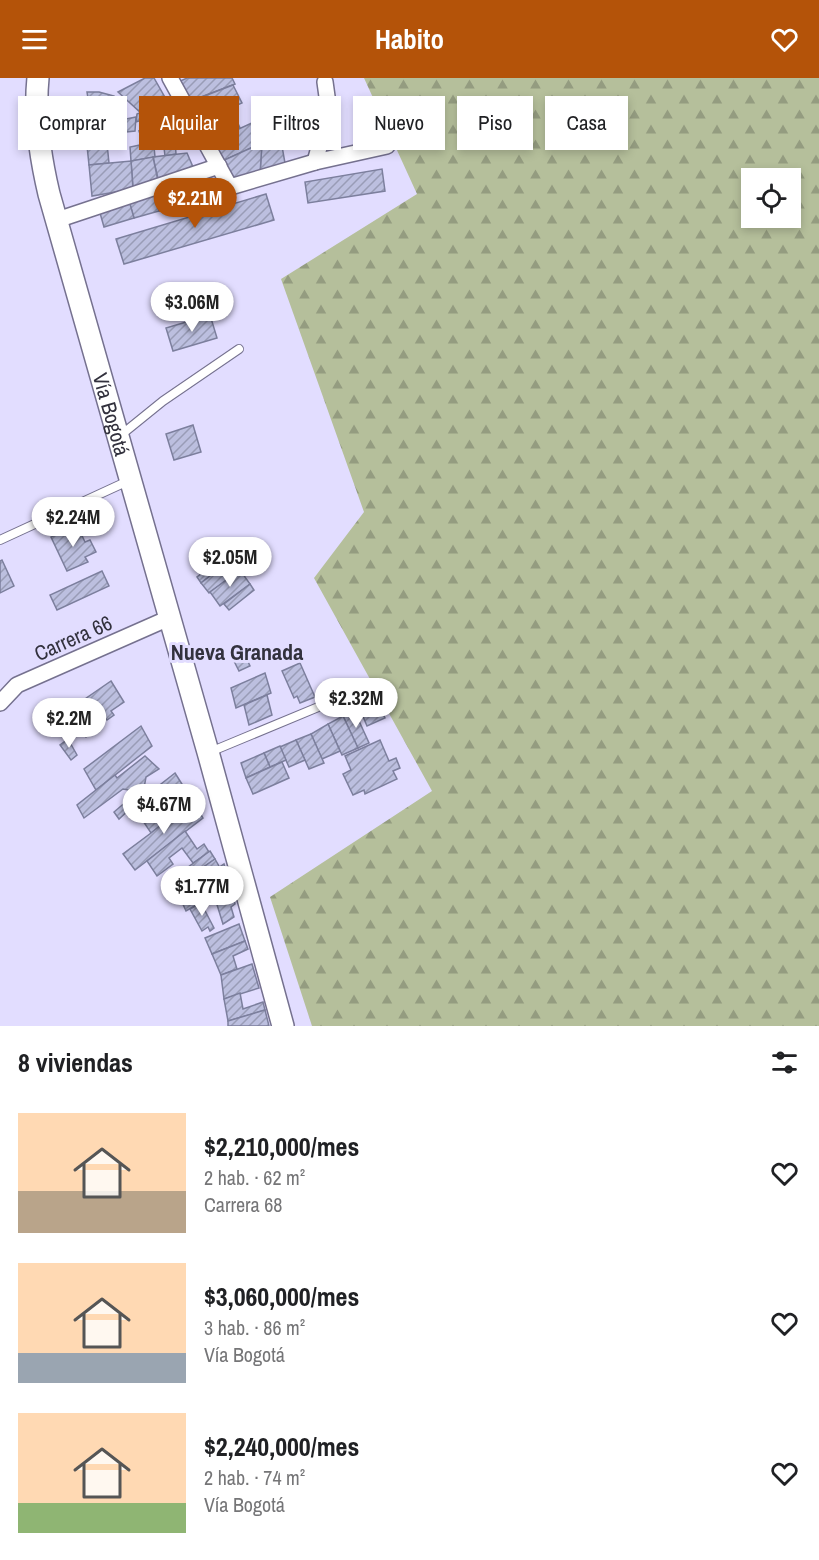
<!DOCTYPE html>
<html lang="es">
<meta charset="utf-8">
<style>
body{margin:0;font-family:"Archivo Narrow",sans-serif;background:#f2f2f2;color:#202124;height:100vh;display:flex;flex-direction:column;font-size:22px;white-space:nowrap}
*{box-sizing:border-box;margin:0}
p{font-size:20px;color:#757577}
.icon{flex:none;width:33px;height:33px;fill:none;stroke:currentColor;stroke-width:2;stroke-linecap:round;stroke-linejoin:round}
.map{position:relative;height:948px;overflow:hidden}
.drawer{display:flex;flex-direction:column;background:#fff;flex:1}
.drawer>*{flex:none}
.guide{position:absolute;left:18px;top:18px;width:783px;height:54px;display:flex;gap:12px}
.tools{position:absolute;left:741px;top:90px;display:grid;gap:12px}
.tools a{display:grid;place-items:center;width:60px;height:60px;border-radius:0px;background:#fff;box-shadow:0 3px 9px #0003;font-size:30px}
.price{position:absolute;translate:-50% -51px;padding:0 14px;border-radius:21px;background:#fff;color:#222;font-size:20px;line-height:39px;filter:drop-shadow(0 2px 3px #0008)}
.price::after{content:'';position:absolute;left:50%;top:36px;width:18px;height:14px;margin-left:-9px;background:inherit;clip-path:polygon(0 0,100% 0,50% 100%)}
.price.active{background:#b45309;color:#fff}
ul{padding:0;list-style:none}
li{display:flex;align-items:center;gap:18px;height:150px;padding:0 18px}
li span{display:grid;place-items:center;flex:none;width:168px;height:120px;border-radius:0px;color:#555}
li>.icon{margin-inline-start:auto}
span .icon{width:72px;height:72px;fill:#fffc;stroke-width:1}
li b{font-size:26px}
h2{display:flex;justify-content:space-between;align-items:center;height:72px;padding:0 18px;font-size:26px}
.chip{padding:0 21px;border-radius:0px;background:#fff;box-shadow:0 3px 9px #0003;font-size:21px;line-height:54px}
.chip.active{background:#b45309;color:#fff}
header{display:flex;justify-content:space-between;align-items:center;height:78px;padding:0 18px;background:#b45309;color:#fff;font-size:27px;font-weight:700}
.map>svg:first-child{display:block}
.forest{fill:url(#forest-firs);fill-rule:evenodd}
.building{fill:url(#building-hatch);stroke:#7c7f9d;stroke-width:1.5}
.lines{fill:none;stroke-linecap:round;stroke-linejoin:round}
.lane-casing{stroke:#75718f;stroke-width:10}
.street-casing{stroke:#75718f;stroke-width:18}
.secondary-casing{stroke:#75718f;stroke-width:24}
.lane{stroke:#fff;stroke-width:8}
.street{stroke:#fff;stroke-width:15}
.secondary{stroke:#fff;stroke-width:21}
.labels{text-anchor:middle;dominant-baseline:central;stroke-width:6;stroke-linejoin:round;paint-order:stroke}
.street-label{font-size:21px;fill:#32313d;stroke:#e2ddff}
.neighbourhood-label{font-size:22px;font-weight:bold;fill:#32313d;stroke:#e2ddff}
</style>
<header><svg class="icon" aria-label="menu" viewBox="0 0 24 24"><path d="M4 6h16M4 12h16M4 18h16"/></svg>Habito<svg class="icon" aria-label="heart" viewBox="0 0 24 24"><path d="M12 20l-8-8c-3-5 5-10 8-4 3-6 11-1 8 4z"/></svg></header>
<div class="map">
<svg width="819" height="948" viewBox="0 0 819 948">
<defs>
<pattern id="forest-firs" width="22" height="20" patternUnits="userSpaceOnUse" patternTransform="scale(1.5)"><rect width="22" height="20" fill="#b5bf9b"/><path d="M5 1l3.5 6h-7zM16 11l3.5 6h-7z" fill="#949c80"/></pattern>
<pattern id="building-hatch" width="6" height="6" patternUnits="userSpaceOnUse" patternTransform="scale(1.5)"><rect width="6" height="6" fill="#bcbfdf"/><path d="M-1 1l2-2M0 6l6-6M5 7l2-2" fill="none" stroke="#999cb6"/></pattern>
</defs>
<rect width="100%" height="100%" fill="#e2ddff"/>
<path class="forest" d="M364 0H819V948H312L270 819 432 713 314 500 364 434 281 201 417 116ZM790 100V140H752V100Z"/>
<g class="building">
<path d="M145 0H154L167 23 141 35 118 14Z"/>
<path d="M187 0H232L235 6 188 24 178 4Z"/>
<path d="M233 7 242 25 202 43 194 22Z"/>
<path d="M87 14H99L114 18 113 24 107 25V31H101L102 44 109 43 110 52 116 51V43L136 39 135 53 78 59V49L86 48 85 34 90 33Z"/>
<path d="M164 25 176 48 154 51 148 40 136 44 137 36Z"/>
<path d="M231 30 240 50 210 64 204 42Z"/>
<path d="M254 44 264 64 220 84 210 64Z"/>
<path d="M174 49 176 76 165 78 163 61 146 63 145 56H140L139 53Z"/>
<path d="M106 56 109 85 89 87 86 58Z"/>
<path d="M280 57 285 85 260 96 262 65Z"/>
<path d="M262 65 260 96 231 106 220 84Z"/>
<path d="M140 67V71L154 69 155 79 131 83 130 69Z"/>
<path d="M187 75 193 89 159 105 153 79Z"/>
<path d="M153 79 158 103 133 110 131 83Z"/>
<path d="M131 83 133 111 92 118 89 87Z"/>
<path d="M382 91 385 113 308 125 305 104Z"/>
<path d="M205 99 208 100 216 118 187 126 181 105Z"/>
<path d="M181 105 187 126 159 133 153 113Z"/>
<path d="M153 113 159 133 134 140 128 120Z"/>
<path d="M266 116 274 142 124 186 116 161Z"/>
<path d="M128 119 134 140 104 149 98 128Z"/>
<path d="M210 237 217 260 173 273 166 250Z"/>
<path d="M193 347 201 374 174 382 166 356Z"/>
<path d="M77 447 85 464 90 462 96 474 85 479 88 484 67 493 51 459Z"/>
<path d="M238 461 241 465 236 469 241 474 201 505 197 499 228 476 225 472Z"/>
<path d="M232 481 240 492 209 515 201 505Z"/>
<path d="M2 482 14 508 0 515V483Z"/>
<path d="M240 492 250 506 220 528 210 514Z"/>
<path d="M102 493 109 508 57 532 50 517Z"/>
<path d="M250 506 254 512 229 532 224 526Z"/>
<path d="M244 575 250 588 239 593 233 581Z"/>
<path d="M300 585 315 619 300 625 297 618 294 620 282 593Z"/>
<path d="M265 595 271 615 236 630 231 610Z"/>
<path d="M111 603 124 624 111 633 114 637 107 642 104 638 91 647 94 653 86 659 69 632Z"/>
<path d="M267 617 272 637 249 647 244 627Z"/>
<path d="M376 622 385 640 367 648 359 629Z"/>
<path d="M354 632 369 665 358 670 343 638Z"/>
<path d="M343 638 358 670 342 677 328 646Z"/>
<path d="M328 646 340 673 322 681 311 656Z"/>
<path d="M141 648 152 668 96 712 84 691Z"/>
<path d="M311 656 324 685 309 691 296 662Z"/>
<path d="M68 661 77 677 71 682 60 667Z"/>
<path d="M296 662 305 682 289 689 280 669Z"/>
<path d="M380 662 389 683 396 680 400 690 393 693 397 701 365 716 364 712 353 717 343 696 351 692 345 678Z"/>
<path d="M280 668 286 682 270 689 264 675Z"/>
<path d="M264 675 270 689 246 700 241 685Z"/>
<path d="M145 678 159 691 146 699 144 710H140L139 714 123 711 84 740 77 727 115 697 117 700Z"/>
<path d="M282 684 289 700 253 716 246 700Z"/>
<path d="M175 695 192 722 151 755 133 728Z"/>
<path d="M128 722 133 728 119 741 114 734Z"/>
<path d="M192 722 203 740 135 792 123 776 151 755Z"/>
<path d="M185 753 197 771 204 766 209 774 193 785 182 770 169 780 173 786 157 798 147 783Z"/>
<path d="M210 773 215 781 170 812 165 806Z"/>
<path d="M215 781 220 790 180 816 178 813 184 809 182 804Z"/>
<path d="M224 786 227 797 217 804 182 824 176 819Z"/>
<path d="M217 804 221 813 186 833 182 824Z"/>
<path d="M230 807 235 826 231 829 234 839 223 846 214 817Z"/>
<path d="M201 825 214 850 210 853 208 849 202 853 190 831Z"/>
<path d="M239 846 245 863 212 876 205 860Z"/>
<path d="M245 863 248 871 233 878 237 891 221 897 212 876Z"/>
<path d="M252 886 259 910 224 921 221 897Z"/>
<path d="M240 915 243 931 263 924 265 932 228 943 224 921Z"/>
<path d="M265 932 269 948H228V943Z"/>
</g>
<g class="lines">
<defs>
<g id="lane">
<path d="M121 357 163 323 239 271"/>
<path d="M0 462 128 403"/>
<path d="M210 674 352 615"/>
</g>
<g id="street">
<path d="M170 0 230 109 315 84 387 68"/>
<path d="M315 84 329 33 325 4"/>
<path d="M57 142 219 88"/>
<path d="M0 625 17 607 169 540"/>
</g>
<g id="secondary">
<path id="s1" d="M38 0C34 39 40 78 49 116L208 674 283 948"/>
</g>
</defs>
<use href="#lane" class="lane-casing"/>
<use href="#street" class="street-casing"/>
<use href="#secondary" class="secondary-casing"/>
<use href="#lane" class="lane"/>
<use href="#street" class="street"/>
<use href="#secondary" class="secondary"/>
</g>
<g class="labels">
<g class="street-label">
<text stroke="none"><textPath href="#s1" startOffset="346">Vía Bogotá</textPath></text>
<text transform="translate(73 560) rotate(-24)">Carrera 66</text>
</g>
<g class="neighbourhood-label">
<text x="237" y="574">Nueva Granada</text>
</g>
</g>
</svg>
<div class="tools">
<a><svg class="icon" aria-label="locate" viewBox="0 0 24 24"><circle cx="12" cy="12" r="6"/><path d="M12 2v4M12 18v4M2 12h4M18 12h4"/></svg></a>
</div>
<b class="price active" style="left:195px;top:151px">$2.21M</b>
<b class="price" style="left:192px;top:255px">$3.06M</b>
<b class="price" style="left:73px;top:470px">$2.24M</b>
<b class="price" style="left:230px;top:510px">$2.05M</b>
<b class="price" style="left:356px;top:651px">$2.32M</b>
<b class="price" style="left:69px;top:671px">$2.2M</b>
<b class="price" style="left:164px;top:757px">$4.67M</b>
<b class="price" style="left:202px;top:839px">$1.77M</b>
<div class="guide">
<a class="chip">Comprar</a>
<a class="chip active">Alquilar</a>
<a class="chip">Filtros</a>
<a class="chip">Nuevo</a>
<a class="chip">Piso</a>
<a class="chip">Casa</a>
</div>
</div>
<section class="drawer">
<h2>8 viviendas<svg class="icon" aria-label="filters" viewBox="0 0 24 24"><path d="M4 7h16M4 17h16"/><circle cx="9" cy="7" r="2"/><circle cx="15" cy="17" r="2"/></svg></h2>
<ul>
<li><span style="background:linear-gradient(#ffd9b3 65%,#b9a48a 0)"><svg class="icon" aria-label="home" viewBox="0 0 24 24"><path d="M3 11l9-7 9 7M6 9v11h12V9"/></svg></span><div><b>$2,210,000/mes</b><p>2 hab. · 62 m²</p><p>Carrera 68</p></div><svg class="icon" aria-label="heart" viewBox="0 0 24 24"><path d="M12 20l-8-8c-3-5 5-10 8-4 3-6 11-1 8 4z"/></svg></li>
<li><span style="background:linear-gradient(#ffd9b3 75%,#9aa5b1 0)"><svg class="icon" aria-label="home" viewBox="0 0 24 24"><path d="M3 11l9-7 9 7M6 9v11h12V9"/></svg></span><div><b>$3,060,000/mes</b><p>3 hab. · 86 m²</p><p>Vía Bogotá</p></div><svg class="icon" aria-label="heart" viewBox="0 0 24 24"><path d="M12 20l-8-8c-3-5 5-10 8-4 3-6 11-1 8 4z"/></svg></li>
<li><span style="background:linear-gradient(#ffd9b3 75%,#8fb573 0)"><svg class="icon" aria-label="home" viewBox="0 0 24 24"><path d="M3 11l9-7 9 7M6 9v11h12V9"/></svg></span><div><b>$2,240,000/mes</b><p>2 hab. · 74 m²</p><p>Vía Bogotá</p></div><svg class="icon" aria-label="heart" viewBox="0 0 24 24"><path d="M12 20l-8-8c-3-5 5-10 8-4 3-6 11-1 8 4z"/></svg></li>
</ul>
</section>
